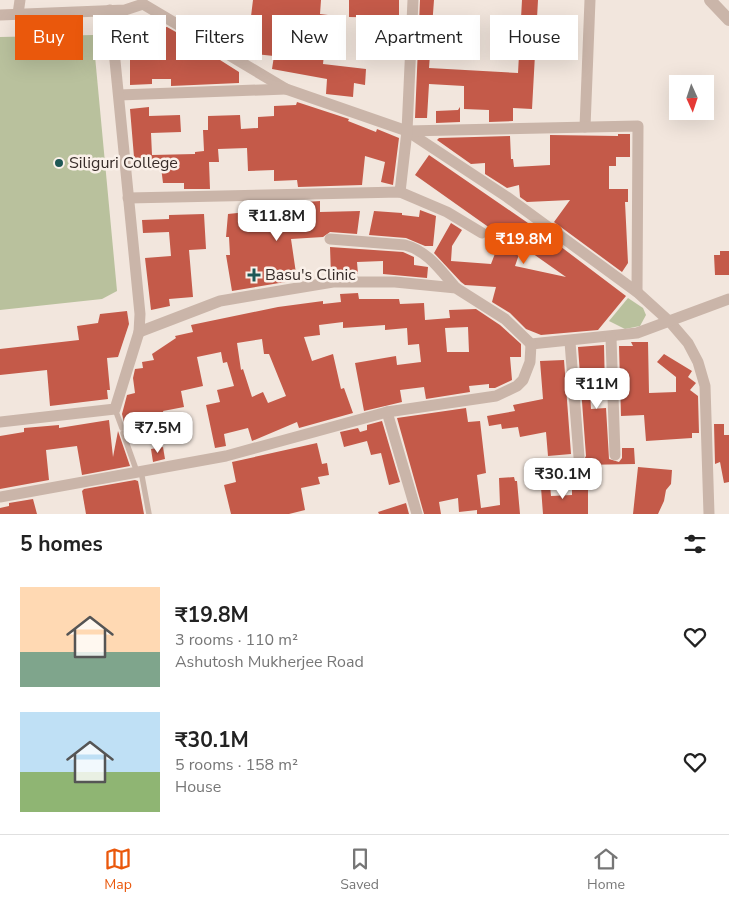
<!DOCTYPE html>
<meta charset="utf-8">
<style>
body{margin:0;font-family:"Nunito Sans",sans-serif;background:#f6f6f6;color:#222;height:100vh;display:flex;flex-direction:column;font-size:19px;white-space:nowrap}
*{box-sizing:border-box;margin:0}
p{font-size:16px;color:#767676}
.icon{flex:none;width:28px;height:28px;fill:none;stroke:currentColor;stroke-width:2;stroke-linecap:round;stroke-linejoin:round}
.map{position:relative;height:514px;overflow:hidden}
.side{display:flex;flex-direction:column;background:#fff;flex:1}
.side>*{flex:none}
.top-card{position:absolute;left:15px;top:15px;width:700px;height:45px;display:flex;gap:10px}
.needle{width:32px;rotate:177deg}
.controls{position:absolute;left:669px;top:75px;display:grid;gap:10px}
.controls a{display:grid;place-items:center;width:45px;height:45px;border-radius:0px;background:#fff;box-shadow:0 5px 20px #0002;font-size:25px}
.price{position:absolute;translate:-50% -42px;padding:0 11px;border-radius:10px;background:#fff;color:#222;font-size:16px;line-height:32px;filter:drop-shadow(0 1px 2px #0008)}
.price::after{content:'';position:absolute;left:50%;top:30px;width:15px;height:11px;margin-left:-8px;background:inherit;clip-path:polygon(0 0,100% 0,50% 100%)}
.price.selected{background:#ea580c;color:#fff}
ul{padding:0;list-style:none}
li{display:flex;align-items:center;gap:15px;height:125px;padding:0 20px}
li span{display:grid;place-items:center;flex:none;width:140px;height:100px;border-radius:0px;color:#555}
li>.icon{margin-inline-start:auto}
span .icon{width:60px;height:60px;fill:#fffc;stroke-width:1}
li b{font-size:21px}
h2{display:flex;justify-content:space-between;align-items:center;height:60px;padding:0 20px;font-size:21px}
.chip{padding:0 18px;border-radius:0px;background:#fff;box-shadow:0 5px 20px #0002;font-size:18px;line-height:45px}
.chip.selected{background:#ea580c;color:#fff}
.tabs{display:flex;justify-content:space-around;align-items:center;height:70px;border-top:1px solid #e0e0e0;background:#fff;font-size:14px;color:#767676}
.tabs a{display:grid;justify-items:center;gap:2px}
.tabs .selected{color:#ea580c}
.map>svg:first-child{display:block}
.green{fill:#b9c19d}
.building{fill:#c45a49;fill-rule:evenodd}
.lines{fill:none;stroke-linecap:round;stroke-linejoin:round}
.service{stroke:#cab5a9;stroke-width:5.5}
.minor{stroke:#cab5a9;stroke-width:11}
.tertiary{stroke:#cab5a9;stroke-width:12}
.poi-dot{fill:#1f5856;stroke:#faf0e9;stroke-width:2}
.labels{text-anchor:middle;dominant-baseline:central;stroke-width:5;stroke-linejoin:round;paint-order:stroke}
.poi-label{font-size:16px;fill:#372c29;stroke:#faf0e9;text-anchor:start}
</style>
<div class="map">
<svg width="729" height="514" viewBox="0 0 729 514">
<rect width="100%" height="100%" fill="#f2e6dd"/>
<g class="green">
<path d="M93 35 117 291 102 299 0 310V37Z"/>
<path d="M628 298 643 308 646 315 640 326 625 329 609 321Z"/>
</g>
<g class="building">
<path d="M253 0H321L320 14 328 15 323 64 366 69 365 85 354 83 353 97 326 94 327 79 272 69 274 56 255 54 254 48 247 49Z"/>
<path d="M349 0H399V18L349 17Z"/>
<path d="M420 0H434L429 68 518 73 522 0H538L532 109 513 108V121L489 122V110L464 109V86L429 84 427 118H415Z"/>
<path d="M167 27 183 36V41H190L239 72V83L171 86V79H152V84L130 85V56L158 55 157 28Z"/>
<path d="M404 38 403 53 393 54V39Z"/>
<path d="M297 102 349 119 348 121 376 132 377 129 399 138 393 185 381 182 385 162 365 156 362 185 298 187 297 180 274 181V170L248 171 247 148 218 149 219 162H209L210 189H184V183H163L161 167 135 169 130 109 149 107V116L180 115 181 132 151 133 152 155 195 154V152L204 151 203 130H208V116L240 115 241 129 258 128V117L274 116V106L296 105Z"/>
<path d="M460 107V122L436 123V111L458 110Z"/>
<path d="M618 134H630V157H616V166H609V189H628V202H625L628 263 622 272 554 222 570 200 527 202 520 197 519 185 507 188 485 174V163L471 164 437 140 439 138 510 136 511 159H513L514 167 550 165V135L618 136Z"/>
<path d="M429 155 544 234 626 296 598 330 541 335 526 329 510 313 492 302 496 287 465 285 461 282 434 253 451 223 462 230 452 246 451 261 491 264 496 251 504 238 415 175ZM522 246 566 277 515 266Z"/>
<path d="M320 201V212L360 211 357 234 330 232 323 237 291 239 297 280 232 291 226 255H230L229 237H226L228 214 275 209V213L306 212V202Z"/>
<path d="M420 210 436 216 433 246H425L406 238 369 235 374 211 402 213V215L419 217Z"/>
<path d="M204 214 206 249 189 250 193 297 169 299 170 306 151 310 145 258 171 256 169 232 143 233 142 220 169 219V215Z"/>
<path d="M330 247 403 252 414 257V265L428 267 427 278 383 274V261L357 262 358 274 331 275Z"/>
<path d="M720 251H729V275H715L714 255H720Z"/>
<path d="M358 293 359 299H399L400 304 424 303 425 320 450 318 449 310 476 309 500 325 521 344V357H510L512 380 495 388H489V384L469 386 470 392 426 399 424 387 400 390 402 402 364 411 355 363 396 356 397 365 421 362 419 344 408 345 407 328 385 330V325L343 328V322L319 325 320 335 304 337 312 361 333 354 341 389 344 388 353 413 299 428 297 422 252 441 248 428 224 434 226 446 215 448 206 405 220 402 217 390 234 386 227 362 223 363 221 352 197 357 203 386 181 391 184 407 163 411 165 419 159 420 160 427 144 429 143 425 126 430 122 414 127 395 135 393 133 378 135 369 143 368 142 362 154 360 152 354 176 338 175 336 193 332 191 325 278 307 323 301V304L341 302 340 294ZM468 327 469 352H447L445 328ZM262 339 264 354H269L286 396 268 403 263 392 252 397 243 369 241 370 237 343Z"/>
<path d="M127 311 129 324 118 357 107 358 110 390H107L108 399 50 406 47 370 0 375V349L79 340 77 326 98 323 100 314Z"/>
<path d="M631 342H648L649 393 676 392V377L657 362 664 354 692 371 688 377 696 383 690 390 698 396 699 433H692V438L646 441 644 415 621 416 619 346H633Z"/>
<path d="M604 345 605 390 590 391 591 409 606 408 609 459 619 462 622 458V448H634L635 464 581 465 586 456 578 347Z"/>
<path d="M564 360 571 454 548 456 546 432 520 437 518 427 502 429 501 424 489 426 487 416 515 411 513 405 543 399 540 361Z"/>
<path d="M466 408 468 422 480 421 486 473 477 475 481 508 500 505 499 478 514 477 515 481H517L520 514H477V510L459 512 458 498 439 502 441 514H424L397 418Z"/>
<path d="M109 420 113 457 118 431 130 466 82 475 77 446 46 450 49 480 0 489V436L24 432V428L59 425V428Z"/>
<path d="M382 421 400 482 389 485 381 453 371 455 367 441 344 447 340 432 358 428 360 432 367 430V425Z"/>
<path d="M714 424H724V435H729V482L724 483 720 462 715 464Z"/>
<path d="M317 443 322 464 327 463 329 475 318 477 320 484 301 488 305 510 289 514H231L224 485 236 482 232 462Z"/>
<path d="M163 447 165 459 153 462 151 449Z"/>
<path d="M638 467 672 470 671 484 666 490 664 501 658 514H633Z"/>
<path d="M549 473 551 496 572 495V490H588V514H543L540 474Z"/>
<path d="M135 480 138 481 144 514H86L82 491 84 489Z"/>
<path d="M33 499 37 514H0V508L9 506V503Z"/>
<path d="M406 503 409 514H379L378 512Z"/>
</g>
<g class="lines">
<g class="service">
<path d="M115 409 122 428"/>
<path d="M123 433 137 472"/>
<path d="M141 471 149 514"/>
</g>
<g class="minor">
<path d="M143 4 286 89 407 131 507 197 637 292 670 322 688 343 698 362 705 386 709 514"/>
<path d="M18 14 20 0"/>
<path d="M0 15 125 10 143 4"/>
<path d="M119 95 286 89"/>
<path d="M585 127 590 0"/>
<path d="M407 131 638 126 637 292"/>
<path d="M400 192 407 131 413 0"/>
<path d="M128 198 400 192 447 212 482 233"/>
<path d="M330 239 405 245C428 251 441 271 456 288"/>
<path d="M139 332 220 301 333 282H395L456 288 505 319 531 344 637 333 729 299"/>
<path d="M611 338 615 455"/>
<path d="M570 342 579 457"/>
<path d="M387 412 417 514"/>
<path d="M0 422 115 409 139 332 140 314 110 10"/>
<path d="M0 497 226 456 387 412 496 396 517 386 523 380 530 362 531 344"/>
</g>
<path class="tertiary" d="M710 0 729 20"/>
</g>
<g class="poi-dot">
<circle cx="59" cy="163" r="5"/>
<path d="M251.5 267.5h5v5h5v5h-5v5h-5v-5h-5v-5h5z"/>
</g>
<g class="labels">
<g class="poi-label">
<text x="69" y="163">Siliguri College</text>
<text x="265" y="275">Basu's Clinic</text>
</g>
</g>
</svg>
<div class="controls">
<a><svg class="needle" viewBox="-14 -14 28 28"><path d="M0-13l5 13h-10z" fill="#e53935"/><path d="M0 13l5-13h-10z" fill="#767676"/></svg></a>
</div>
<b class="price" style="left:277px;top:242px">₹11.8M</b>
<b class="price selected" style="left:524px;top:265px">₹19.8M</b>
<b class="price" style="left:597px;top:410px">₹11M</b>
<b class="price" style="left:158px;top:454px">₹7.5M</b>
<b class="price" style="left:563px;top:500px">₹30.1M</b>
<div class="top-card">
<a class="chip selected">Buy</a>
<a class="chip">Rent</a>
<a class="chip">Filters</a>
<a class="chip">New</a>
<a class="chip">Apartment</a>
<a class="chip">House</a>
</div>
</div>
<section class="side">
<h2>5 homes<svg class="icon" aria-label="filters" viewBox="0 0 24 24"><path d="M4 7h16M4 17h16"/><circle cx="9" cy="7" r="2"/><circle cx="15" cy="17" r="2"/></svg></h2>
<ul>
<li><span style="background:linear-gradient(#ffd9b3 65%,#7fa58c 0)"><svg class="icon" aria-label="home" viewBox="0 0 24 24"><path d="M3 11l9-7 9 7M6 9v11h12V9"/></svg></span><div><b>₹19.8M</b><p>3 rooms · 110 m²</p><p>Ashutosh Mukherjee Road</p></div><svg class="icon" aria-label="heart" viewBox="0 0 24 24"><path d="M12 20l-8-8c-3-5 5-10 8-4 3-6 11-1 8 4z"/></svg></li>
<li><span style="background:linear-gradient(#bfe0f5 60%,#8fb573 0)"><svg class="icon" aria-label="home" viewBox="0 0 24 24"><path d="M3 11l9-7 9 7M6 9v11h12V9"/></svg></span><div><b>₹30.1M</b><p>5 rooms · 158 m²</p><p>House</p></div><svg class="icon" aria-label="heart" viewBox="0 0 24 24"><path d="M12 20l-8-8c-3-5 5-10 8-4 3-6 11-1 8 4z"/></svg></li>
</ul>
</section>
<nav class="tabs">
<a class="selected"><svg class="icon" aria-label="map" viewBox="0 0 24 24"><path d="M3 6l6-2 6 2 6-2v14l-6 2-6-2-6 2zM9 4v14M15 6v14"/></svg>Map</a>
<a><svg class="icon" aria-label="saved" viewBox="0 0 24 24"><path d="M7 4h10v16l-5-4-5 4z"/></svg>Saved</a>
<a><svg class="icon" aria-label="home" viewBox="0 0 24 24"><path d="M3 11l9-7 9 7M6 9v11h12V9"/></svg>Home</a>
</nav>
